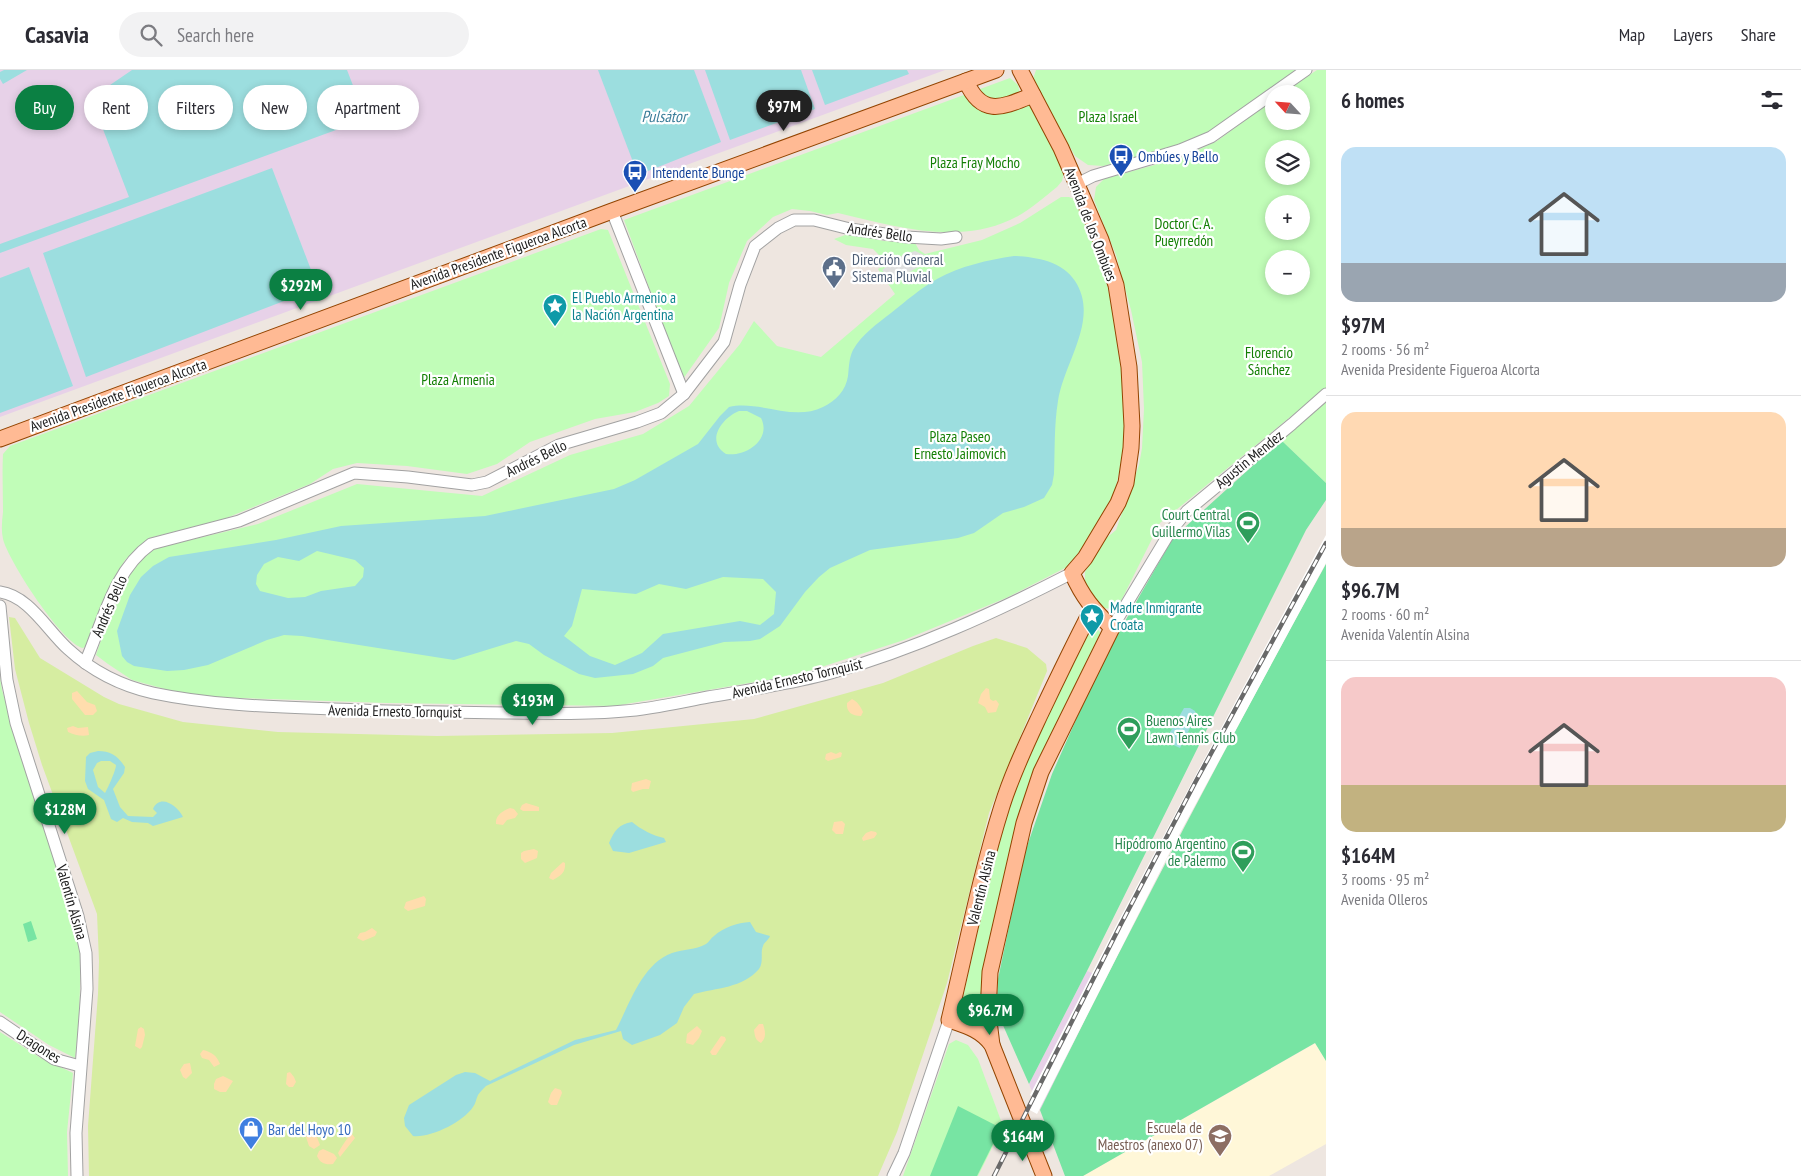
<!DOCTYPE html>
<meta charset="utf-8">
<style>
body{margin:0;font-family:"PT Sans Narrow",sans-serif;background:#f2f2f3;color:#2b2b33;height:100vh;display:flex;flex-direction:column;font-size:19px;white-space:nowrap}
*{box-sizing:border-box;margin:0}
p{font-size:16px;color:#7c7c81}
.icon{flex:none;width:28px;height:28px;fill:none;stroke:currentColor;stroke-width:2;stroke-linecap:round;stroke-linejoin:round}
.map{position:relative;flex:1;overflow:hidden}
.details{display:flex;flex-direction:column;background:#fff;width:475px}
.details>*{flex:none}
.hud{position:absolute;left:15px;top:15px;width:475px;height:45px;display:flex;gap:10px}
.needle{width:32px;rotate:296deg}
.fabs{position:absolute;left:1265px;top:15px;display:grid;gap:10px}
.fabs a{display:grid;place-items:center;width:45px;height:45px;border-radius:50%;background:#fff;box-shadow:0 2px 8px #0003;font-size:25px}
.price{position:absolute;translate:-50% -42px;padding:0 11px;border-radius:18px;background:#0b8043;color:#fff;font-size:16px;line-height:32px;filter:drop-shadow(0 1px 2px #0008)}
.price::after{content:'';position:absolute;left:50%;top:30px;width:15px;height:11px;margin-left:-8px;background:inherit;clip-path:polygon(0 0,100% 0,50% 100%)}
.price.active{background:#222;color:#fff}
ul{padding:0;list-style:none}
li{display:grid;align-content:center;gap:10px;height:265px;padding:0 15px}
li+li{border-top:1px solid #e1e1e2}
li span{display:grid;place-items:center;height:155px;border-radius:15px;color:#555}
li>.icon{margin-inline-start:auto}
span .icon{width:90px;height:90px;fill:#fffc;stroke-width:1}
li b{font-size:21px}
h2{display:flex;justify-content:space-between;align-items:center;height:60px;padding:0 15px;font-size:21px}
.pill{padding:0 18px;border-radius:22px;background:#fff;box-shadow:0 2px 8px #0003;font-size:18px;line-height:45px}
.pill.active{background:#0b8043;color:#fff}
header{display:flex;align-items:center;gap:30px;box-sizing:border-box;height:70px;padding:0 25px;background:#fff;border-bottom:1px solid #e1e1e2}
header strong{font-size:24px}
nav{display:flex;gap:28px;margin-inline-start:auto;font-size:18px}
.search{width:350px;height:45px;background:#f2f2f3;display:flex;align-items:center;gap:12px;box-sizing:border-box;padding:0 18px;border-radius:28px;color:#7c7c81;font-size:19px}
main{display:flex;flex:1;min-height:0}
.map>svg:first-child{display:block}
.industrial{fill:#e7d1e8}
.education{fill:#fff7d8}
.grass{fill:#d6eda1}
.sand{fill:#ffddad}
.park{fill:#c1fdb8;fill-rule:evenodd}
.pitch{fill:#77e4a3}
.parking{fill:#dfdfdf}
.water{fill:#9cdedf;fill-rule:evenodd}
.pier{fill:#fff}
.lines{fill:none;stroke-linecap:round;stroke-linejoin:round}
.minor-casing{stroke:#a2a2a2;stroke-width:13}
.major-casing{stroke:#934400;stroke-width:17}
.minor{stroke:#fff;stroke-width:11}
.major{stroke:#ffba94;stroke-width:15}
.rail-casing{stroke:#696969;stroke-width:4.5}
.rail{stroke:#fff;stroke-width:2.5;stroke-dasharray:8;stroke-linecap:butt}
.labels{text-anchor:middle;dominant-baseline:central;stroke-width:4.5;stroke-linejoin:round;paint-order:stroke}
.park-label{font-size:15px;fill:#137f04;stroke:#fff}
.transit-label{font-size:15px;fill:#164399;stroke:#fff;text-anchor:start}
.street-label{font-size:15px;fill:#1b1b1b;stroke:#fff}
.service-label{font-size:15px;fill:#4e5e75;stroke:#fff;text-anchor:start}
.culture-label{font-size:15px;fill:#0d838f;stroke:#fff;text-anchor:start}
.leisure-label{font-size:15px;fill:#27864d;stroke:#fff;text-anchor:end}
.education-label{font-size:15px;fill:#785e54;stroke:#fff;text-anchor:end}
.shop-label{font-size:15px;fill:#366cbe;stroke:#fff;text-anchor:start}
.water-label{font-size:16px;font-style:italic;fill:#3b7d99;stroke:#fff}
</style>
<header>
<strong>Casavia</strong>
<div class="search"><svg class="icon" aria-label="search" viewBox="0 0 24 24"><circle cx="10" cy="10" r="6"/><path d="M15 15l6 6"/></svg>Search here</div>
<nav><a>Map</a><a>Layers</a><a>Share</a></nav>
</header>
<main>
<div class="map">
<svg width="1326" height="1106" viewBox="0 0 1326 1106">
<rect width="100%" height="100%" fill="#eee6e0"/>
<g class="industrial">
<path d="M0 0H945L0 347Z"/>
<path d="M1087 901 1105 908 1040 1040 1029 1014Z"/>
</g>
<path class="education" d="M1326 967V1074L1269 1106H1083Z"/>
<path class="grass" d="M9 547 15 548 40 588 104 627 119 634 183 652 278 662 437 666 612 663 754 649 883 613 973 576 996 568 1027 578 1046 594 1047 601 989 743 947 913 897 1062 878 1106H89L88 1056 98 924 99 891 97 844 42 695 29 653 15 599Z"/>
<g class="sand">
<path d="M986 618 989 619 990 629 993 631 996 630 999 634 996 642 988 643 985 637 978 633 981 624Z"/>
<path d="M77 621 87 632 95 635 97 641 93 645H85L72 629V623Z"/>
<path d="M852 629C858 632 860 636 863 642L861 646C852 646 846 642 847 633Z"/>
<path d="M73 656 78 658 88 657 89 665C83 667 74 665 68 662L67 658Z"/>
<path d="M831 682 836 684 840 682 842 683 841 687 828 691 825 689 826 684Z"/>
<path d="M646 709 651 711 649 719H643L633 722 631 720 632 713Z"/>
<path d="M526 733 539 737V741H523L520 739 522 735Z"/>
<path d="M510 738 514 739 518 744 515 748 507 750 503 755 496 754C495 745 503 741 510 738Z"/>
<path d="M842 751 845 754 843 764H836L832 760 834 752Z"/>
<path d="M871 761 876 762 877 764 874 768 863 771 862 768 866 763Z"/>
<path d="M534 779 538 781 537 788 525 793 521 789V783L524 781Z"/>
<path d="M563 792 565 793C566 803 560 806 553 810L549 808 551 803Z"/>
<path d="M424 826 426 829 425 836 408 841 404 838 406 832Z"/>
<path d="M372 858 377 862 375 866 363 871 357 868 360 863 365 862Z"/>
<path d="M759 954H763C765 961 767 967 761 973 755 970 755 966 754 960Z"/>
<path d="M697 956 702 961 699 968 693 975 686 973 687 964Z"/>
<path d="M141 957 144 959 145 965 142 977 140 979 135 976 138 959Z"/>
<path d="M721 966 725 967 726 970 716 985H712L710 982Z"/>
<path d="M203 980C212 982 217 986 220 994L214 997 209 990 202 988 200 984Z"/>
<path d="M190 993 192 1003 186 1009 183 1007 180 1000 184 994Z"/>
<path d="M290 1002 294 1007 296 1012 293 1017H289L286 1014 287 1003Z"/>
<path d="M223 1006 233 1011 226 1022H220L214 1019V1014L216 1009Z"/>
<path d="M555 1018 561 1020 562 1023 557 1035H551L548 1032 551 1023Z"/>
<path d="M311 1059 315 1062 320 1075 314 1079 309 1076 306 1067Z"/>
<path d="M352 1064 355 1068 340 1087 338 1083C341 1077 345 1072 349 1066Z"/>
<path d="M323 1079 334 1084 337 1088 333 1094C325 1095 320 1093 317 1086L319 1081Z"/>
</g>
<g class="park">
<path d="M1036 0H1296L1209 63 1180 76 1103 96 1088 95 1075 86 1036 16 1033 9Z"/>
<path d="M1317 0H1326V318L1160 453 1120 533 1112 539 1104 538 1099 535 1085 516V502L1104 470 1116 460 1139 395 1142 378 1144 339 1142 292 1131 240 1116 185 1094 130 1096 117 1104 109 1183 87 1217 71 1274 29V51H1301V24H1281ZM1274 79H1301V106H1274ZM1274 134H1301V161H1274ZM1274 189H1301V216H1274Z"/>
<path d="M1010 8 1018 15 1020 24 1031 33 1056 83 1064 102 1062 111 1057 117C1043 128 1027 143 1010 150 956 175 893 156 838 143L827 145 810 141 792 139 773 147 747 171 729 213 719 258 683 309 624 150Z"/>
<path d="M1061 127H1069L1077 130 1096 175 1110 226 1122 295 1125 326 1124 376 1121 395 1113 428 1088 471 1067 497 1006 528 904 570 797 605 614 636 387 633 211 627 172 621 132 610 108 594 96 585C108 552 123 494 156 478L258 454 357 414 482 426 570 385 643 364 689 336 740 274 754 251 777 276 821 287 895 224 878 199 887 193 873 179 846 175 834 169 848 164 884 171 915 173 919 180 925 184 982 170 1020 153Z"/>
<path d="M601 159 608 160 670 314 669 326 658 333 635 342 595 349 530 372 497 394 467 404 407 396 357 393 333 399 310 414 224 449 149 468 125 490 109 521 91 572 83 578C62 574 8 490 3 469 1 460 2 451 3 442 3 423 2 403 3 384L10 376Z"/>
<path d="M1326 331V413L1281 370Z"/>
<path d="M1091 555 1096 557 1103 566 1069 634 985 902 979 948 974 951 959 946 995 785 1006 745 1022 699Z"/>
<path d="M0 607 2 620 73 850 81 882 79 952 75 988 49 975 0 942Z"/>
<path d="M0 962 39 987 73 1003 67 1062 68 1106H0Z"/>
<path d="M956 970 968 975 978 989 1003 1056 978 1106H903L949 974Z"/>
</g>
<g class="pitch">
<path d="M1281 370 1326 413V430L1306 460 1270 532 1087 901 1029 1014 1002 953 997 933 998 909 1024 785 1052 704 1102 591 1173 468Z"/>
<path d="M1326 494V991L1315 973 1083 1106H1065L1040 1040C1131 856 1227 674 1326 494Z"/>
<path d="M31 851 37 869 28 872 23 854Z"/>
<path d="M958 1036 1001 1058 977 1106H930Z"/>
</g>
<path class="parking" d="M915 181 924 185 920 196 892 212 882 200 903 185Z"/>
<g class="water">
<path d="M4 0H27L3 14 0 9V2Z"/>
<path d="M132 0H347L366 49 0 183V174L129 127 91 28Z"/>
<path d="M598 0H694L721 72 638 105Z"/>
<path d="M705 0H801L815 39 730 70Z"/>
<path d="M812 0H907L909 4 825 35Z"/>
<path d="M272 98 318 218 86 307 43 183Z"/>
<path d="M1014 186C1035 187 1062 191 1075 211 1100 249 1064 292 1058 331 1054 355 1055 380 1054 404L1052 415 1044 428 1024 437 1003 443 974 463 958 468 870 480 830 498 819 507 805 522 780 556 760 569 750 571 724 572 663 588 653 596 633 604 595 608 579 604 544 585 529 574 516 571 454 590 302 566 284 565 267 570 208 595 184 600 167 601 134 596 127 592 122 586 117 561 130 525 141 507 153 496 169 487 276 470 341 456 485 446 614 419 635 410 698 374 720 346 729 337C760 330 793 352 823 337 836 331 846 320 848 306 849 297 849 288 853 280 862 264 877 254 891 243 906 231 921 218 937 209 960 196 988 190 1014 186ZM739 341H747L761 348C772 370 745 387 726 384 705 371 722 348 739 341ZM317 481 355 490 364 498 363 507 355 516 321 521 305 527 288 528 260 521 256 514 257 505 264 494 278 487 299 491ZM723 507 763 509 776 522 774 544 760 555 740 551 663 564 642 583 615 595 590 586 564 566 572 556 582 519 636 524 659 514 686 519Z"/>
<path d="M29 197 73 316 0 343V208Z"/>
<path d="M1184 638H1190L1195 641 1196 646 1180 678 1165 671Z"/>
<path d="M98 681C111 681 118 686 125 697L124 703 113 719 120 737 128 746 153 747 157 743 153 739C160 723 178 736 183 747L153 756 148 753 132 752 123 748 117 752 111 749 104 730 88 719 85 711 86 687 90 683ZM101 691H110L116 695C116 700 108 718 105 723L98 717 93 700 97 693Z"/>
<path d="M632 752C640 759 654 766 664 768L666 772 629 783 613 781 609 773C614 761 619 754 632 752Z"/>
<path d="M750 852 756 862 770 866C768 871 764 872 763 876 760 883 764 891 759 899 743 918 716 918 694 924L684 937 677 953 660 965 632 975 623 969 621 961 574 975 486 1016C483 1019 480 1022 478 1025 476 1029 476 1033 473 1037 463 1052 431 1068 413 1066L405 1056 404 1048 409 1035 456 1005 465 1002 475 1003 490 1011 575 970 616 960C630 933 642 894 672 883 684 879 695 880 706 874 709 872 711 868 714 866 724 857 737 853 750 852Z"/>
</g>
<path class="pier" d="M1326 465V493L1173 776 1037 1044 1026 1038 1032 1026 1030 1025 1118 852 1199 699Z"/>
<g class="lines">
<defs>
<g id="minor">
<path d="M1077 114 1093 106 1180 80 1211 67 1306 0"/>
<path d="M612 141 684 324"/>
<path d="M0 522C29 526 47 560 68 579 92 601 122 616 153 623 220 637 289 637 357 640 408 642 459 642 510 643 548 643 586 645 624 641 652 639 681 632 708 627 749 620 791 614 831 603 915 579 994 543 1072 503"/>
<path d="M0 536 7 610 16 653 78 846 86 883 87 919 76 1063 77 1106"/>
<path d="M1112 558 1170 462 1187 441 1292 354 1326 324"/>
<path d="M85 593C103 552 113 501 151 474L239 451 354 403 408 407 472 415 487 412 559 375 637 352 661 343 684 324 724 272 740 215 755 176 778 158 794 150H814L850 159 906 167 941 169 956 167"/>
<path d="M0 952 54 989 80 996"/>
<path d="M893 1106 904 1083 949 950"/>
</g>
<g id="major">
<path d="M966 11C982 48 1003 37 1033 25"/>
<path d="M0 369 612 141 996 0"/>
<path d="M992 975 988 943 990 902 1024 753 1041 702 1112 558C1093 539 1083 528 1072 503L1085 488 1118 433 1126 413 1131 378 1132 356 1129 297 1116 215 1101 170 1061 78 1020 0"/>
<path d="M1044 1106 992 975C981 960 967 956 949 950 966 879 980 806 1002 736 1012 704 1026 675 1040 645 1057 609 1074 574 1092 539"/>
</g>
</defs>
<use href="#minor" class="minor-casing"/>
<use href="#major" class="major-casing"/>
<use href="#minor" class="minor"/>
<use href="#major" class="major"/>
<defs>
<path id="rail" d="M994 1106 1121 854 1196 711 1326 473"/>
</defs>
<use href="#rail" class="rail-casing"/>
<use href="#rail" class="rail"/>
</g>
<defs>
<symbol id="bus-pin" viewBox="-11 -11 22 30"><path d="M0 17L-7.5 6A9.5 9.5 0 1 1 7.5 6Z" fill="#1a4fb4" stroke="#fff"/><path d="M-5-6H5V4H4V6H2V4H-2V6H-4V4H-5ZM-3.5-4V0h7V-4ZM-3.5 1.2v1.5H-2V1.2ZM2 1.2v1.5H3.5V1.2Z" fill="#fff"/></symbol>
<symbol id="civic-pin" viewBox="-11 -11 22 30"><path d="M0 17L-7.5 6A9.5 9.5 0 1 1 7.5 6Z" fill="#5c6f8a" stroke="#fff"/><path d="M-.6-6.5H3V-4.5H.6V-3L4-1V1h2V6H-6V1h2V-1L-.6-3ZM-1.2 2.5V6h2.4V2.5Z" fill="#fff"/></symbol>
<symbol id="sight-pin" viewBox="-11 -11 22 30"><path d="M0 17L-7.5 6A9.5 9.5 0 1 1 7.5 6Z" fill="#0f9aa8" stroke="#fff"/><path d="M0-6L1.8-2.2L6-1.7L2.9 1.2L3.7 5.4L0 3.3L-3.7 5.4L-2.9 1.2L-6-1.7L-1.8-2.2Z" fill="#fff"/></symbol>
<symbol id="stadium-pin" viewBox="-11 -11 22 30"><path d="M0 17L-7.5 6A9.5 9.5 0 1 1 7.5 6Z" fill="#2e9e5b" stroke="#fff"/><path d="M0-5a6.5 5 0 1 0 0 10a6.5 5 0 1 0 0-10ZM-3.5-1.8h7v3.6h-7Z" fill="#fff"/></symbol>
<symbol id="shop-pin" viewBox="-11 -11 22 30"><path d="M0 17L-7.5 6A9.5 9.5 0 1 1 7.5 6Z" fill="#3f7fe0" stroke="#fff"/><path d="M-5-2.5h2.3a2.7 3.5 0 0 1 5.4 0H5L5.5 6h-11ZM-1.5-2.5h3a1.5 2.3 0 0 0-3 0Z" fill="#fff"/></symbol>
<symbol id="university-pin" viewBox="-11 -11 22 30"><path d="M0 17L-7.5 6A9.5 9.5 0 1 1 7.5 6Z" fill="#8d6e63" stroke="#fff"/><path d="M0-5L7-2L0 1L-7-2ZM-4 1L0 2.5L4 1V4Q0 6-4 4Z" fill="#fff"/></symbol>
</defs>
<g fill-rule="evenodd">
<use href="#bus-pin" x="1107" y="72" width="28" height="38"/>
<use href="#bus-pin" x="621" y="88" width="28" height="38"/>
<use href="#civic-pin" x="820" y="184" width="28" height="38"/>
<use href="#sight-pin" x="541" y="222" width="28" height="38"/>
<use href="#stadium-pin" x="1234" y="439" width="28" height="38"/>
<use href="#sight-pin" x="1078" y="532" width="28" height="38"/>
<use href="#stadium-pin" x="1115" y="645" width="28" height="38"/>
<use href="#stadium-pin" x="1229" y="768" width="28" height="38"/>
<use href="#shop-pin" x="237" y="1045" width="28" height="38"/>
<use href="#university-pin" x="1206" y="1052" width="28" height="38"/>
</g>
<g class="labels">
<g class="park-label">
<text x="1108" y="46">Plaza Israel</text>
<text x="975" y="92">Plaza Fray Mocho</text>
<text x="1184" y="153">Doctor C. A.<tspan x="1184" dy="17">Pueyrredón</tspan></text>
<text x="1269" y="282">Florencio<tspan x="1269" dy="17">Sánchez</tspan></text>
<text x="458" y="309">Plaza Armenia</text>
<text x="960" y="366">Plaza Paseo<tspan x="960" dy="17">Ernesto Jaimovich</tspan></text>
</g>
<g class="transit-label">
<text x="1138" y="86">Ombúes y Bello</text>
<text x="652" y="102">Intendente Bunge</text>
</g>
<g class="street-label">
<text transform="translate(1091 154) rotate(69)">Avenida de los Ombúes</text>
<text transform="translate(880 162) rotate(8)">Andrés Bello</text>
<text transform="translate(498 183) rotate(-20)">Avenida Presidente Figueroa Alcorta</text>
<text transform="translate(118 325) rotate(-20)">Avenida Presidente Figueroa Alcorta</text>
<text transform="translate(536 388) rotate(-26)">Andrés Bello</text>
<text transform="translate(1249 389) rotate(-39)">Agustin Mendez</text>
<text transform="translate(109 536) rotate(-66)">Andrés Bello</text>
<text transform="translate(797 608) rotate(-13)">Avenida Ernesto Tornquist</text>
<text transform="translate(395 641) rotate(1)">Avenida Ernesto Tornquist</text>
<text transform="translate(981 818) rotate(-76)">Valentín Alsina</text>
<text transform="translate(72 832) rotate(74)">Valentín Alsina</text>
<text transform="translate(39 976) rotate(32)">Dragones</text>
</g>
<g class="service-label">
<text x="852" y="189">Dirección General<tspan x="852" dy="17">Sistema Pluvial</tspan></text>
</g>
<g class="culture-label">
<text x="572" y="227">El Pueblo Armenio a<tspan x="572" dy="17">la Nación Argentina</tspan></text>
<text x="1110" y="537">Madre Inmigrante<tspan x="1110" dy="17">Croata</tspan></text>
</g>
<g class="leisure-label">
<text x="1230" y="444">Court Central<tspan x="1230" dy="17">Guillermo Vilas</tspan></text>
<text x="1146" y="650" text-anchor="start">Buenos Aires<tspan x="1146" dy="17">Lawn Tennis Club</tspan></text>
<text x="1226" y="773">Hipódromo Argentino<tspan x="1226" dy="17">de Palermo</tspan></text>
</g>
<g class="education-label">
<text x="1202" y="1057">Escuela de<tspan x="1202" dy="17">Maestros (anexo 07)</tspan></text>
</g>
<g class="shop-label">
<text x="268" y="1059">Bar del Hoyo 10</text>
</g>
<g class="water-label">
<text x="664" y="46">Pulsátor</text>
</g>
</g>
</svg>
<div class="fabs">
<a><svg class="needle" viewBox="-14 -14 28 28"><path d="M0-13l5 13h-10z" fill="#e53935"/><path d="M0 13l5-13h-10z" fill="#7c7c81"/></svg></a>
<a><svg class="icon" aria-label="layers" viewBox="0 0 24 24"><path d="M12 4l9 5-9 5-9-5zM3 14l9 5 9-5"/></svg></a>
<a>+</a>
<a>−</a>
</div>
<b class="price active" style="left:784px;top:62px">$97M</b>
<b class="price" style="left:301px;top:241px">$292M</b>
<b class="price" style="left:533px;top:656px">$193M</b>
<b class="price" style="left:65px;top:765px">$128M</b>
<b class="price" style="left:990px;top:966px">$96.7M</b>
<b class="price" style="left:1023px;top:1092px">$164M</b>
<div class="hud">
<a class="pill active">Buy</a>
<a class="pill">Rent</a>
<a class="pill">Filters</a>
<a class="pill">New</a>
<a class="pill">Apartment</a>
</div>
</div>
<section class="details">
<h2>6 homes<svg class="icon" aria-label="filters" viewBox="0 0 24 24"><path d="M4 7h16M4 17h16"/><circle cx="9" cy="7" r="2"/><circle cx="15" cy="17" r="2"/></svg></h2>
<ul>
<li><span style="background:linear-gradient(#bfe0f5 75%,#9aa5b1 0)"><svg class="icon" aria-label="home" viewBox="0 0 24 24"><path d="M3 11l9-7 9 7M6 9v11h12V9"/></svg></span><div><b>$97M</b><p>2 rooms · 56 m²</p><p>Avenida Presidente Figueroa Alcorta</p></div></li>
<li><span style="background:linear-gradient(#ffd9b3 75%,#b9a48a 0)"><svg class="icon" aria-label="home" viewBox="0 0 24 24"><path d="M3 11l9-7 9 7M6 9v11h12V9"/></svg></span><div><b>$96.7M</b><p>2 rooms · 60 m²</p><p>Avenida Valentín Alsina</p></div></li>
<li><span style="background:linear-gradient(#f6c9c9 70%,#c2b280 0)"><svg class="icon" aria-label="home" viewBox="0 0 24 24"><path d="M3 11l9-7 9 7M6 9v11h12V9"/></svg></span><div><b>$164M</b><p>3 rooms · 95 m²</p><p>Avenida Olleros</p></div></li>
</ul>
</section>
</main>
